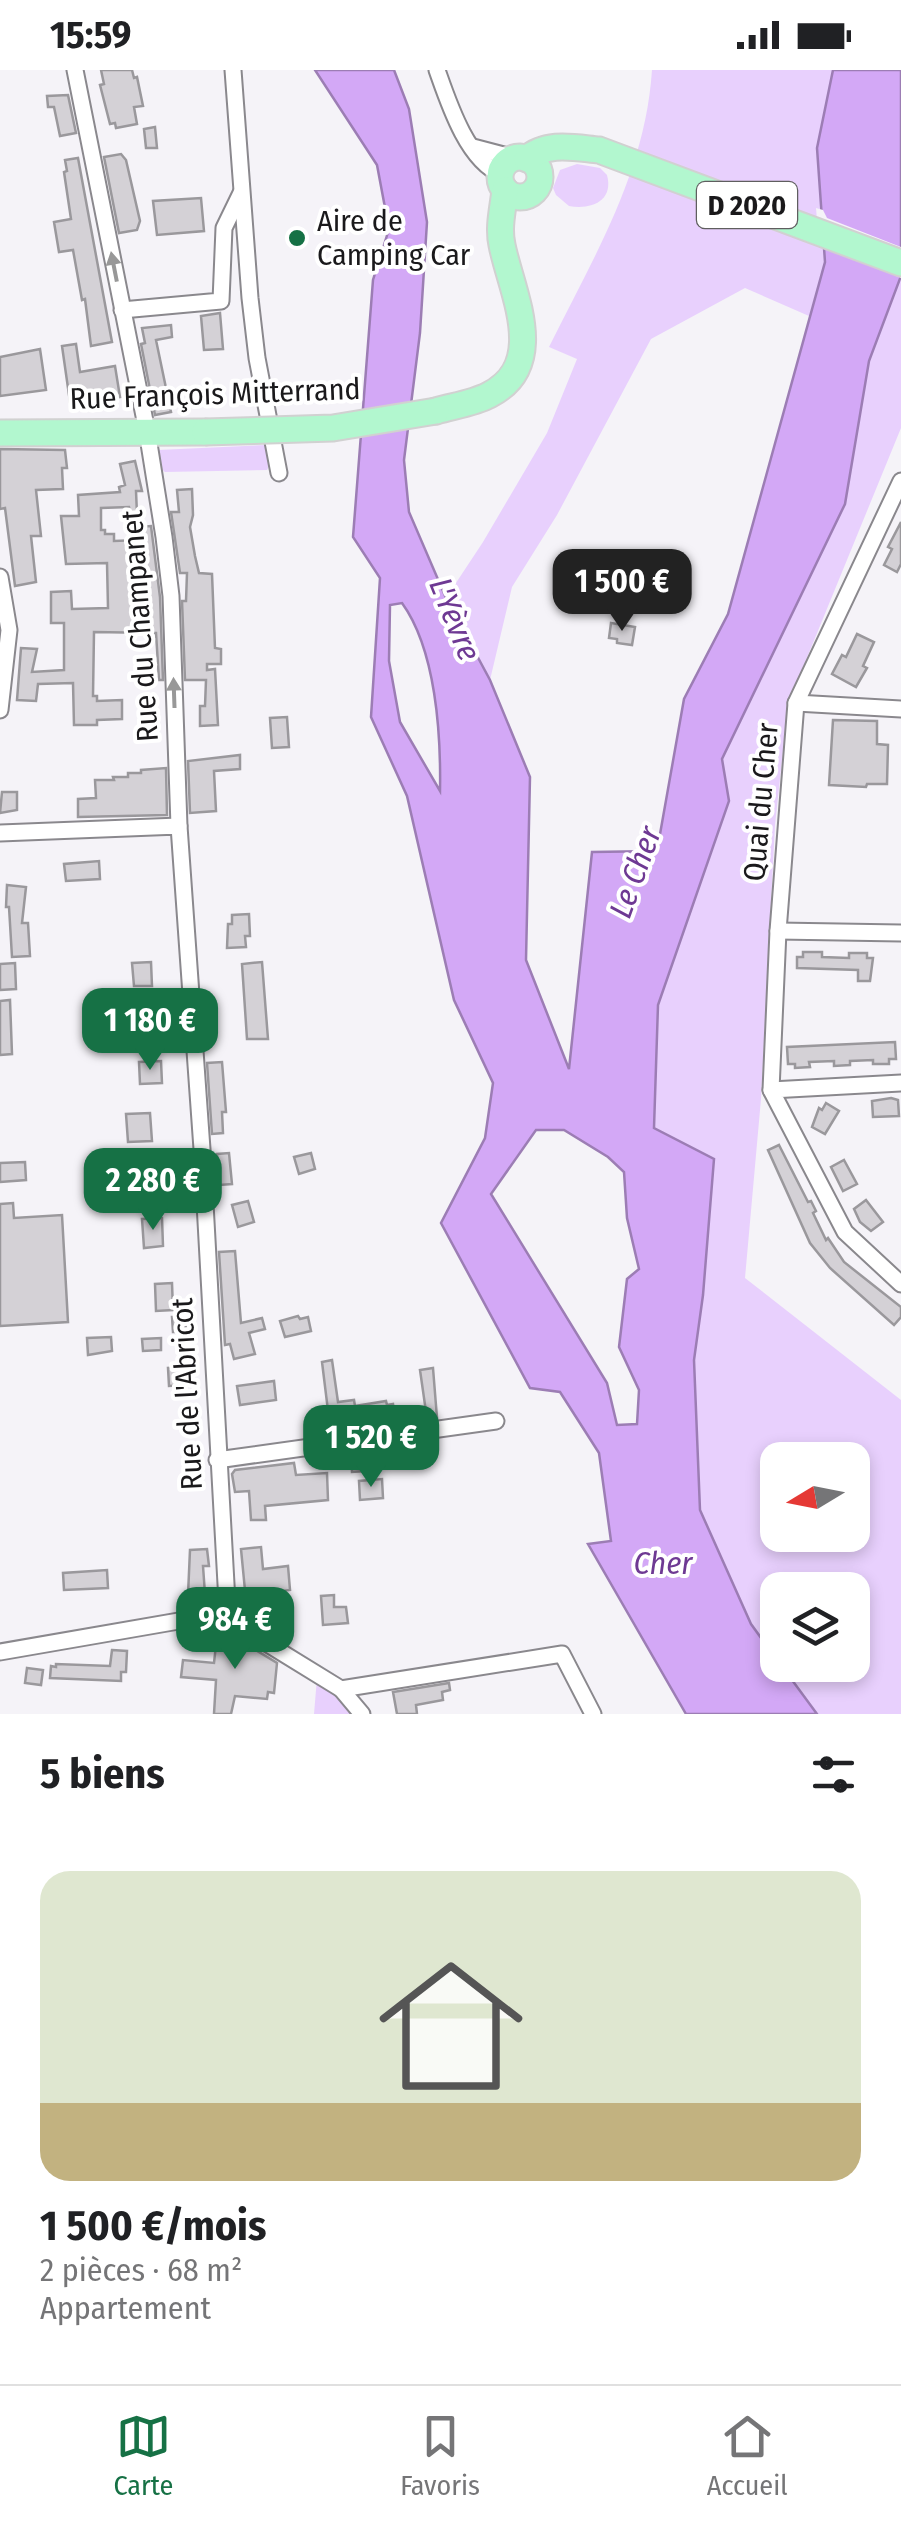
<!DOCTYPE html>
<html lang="fr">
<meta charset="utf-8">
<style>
body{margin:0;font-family:"Fira Sans Condensed",sans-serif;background:#f2f2f2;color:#202124;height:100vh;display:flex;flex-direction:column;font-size:38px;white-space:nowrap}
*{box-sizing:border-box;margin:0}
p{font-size:32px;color:#757577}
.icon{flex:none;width:55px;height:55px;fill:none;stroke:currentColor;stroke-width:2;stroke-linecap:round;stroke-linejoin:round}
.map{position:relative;height:1644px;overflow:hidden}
.drawer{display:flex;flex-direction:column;background:#fff;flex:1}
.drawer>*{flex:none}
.needle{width:65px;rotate:260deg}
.buttons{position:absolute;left:760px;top:1372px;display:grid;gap:20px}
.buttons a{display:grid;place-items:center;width:110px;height:110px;border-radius:20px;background:#fff;box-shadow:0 5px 15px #0003;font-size:50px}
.price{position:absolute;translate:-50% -85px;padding:0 22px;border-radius:20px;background:#167145;color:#fff;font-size:32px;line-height:65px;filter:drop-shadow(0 2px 5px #0008)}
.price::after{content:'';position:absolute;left:50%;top:60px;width:30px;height:22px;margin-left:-15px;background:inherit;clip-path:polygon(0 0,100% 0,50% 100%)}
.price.on{background:#222;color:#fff}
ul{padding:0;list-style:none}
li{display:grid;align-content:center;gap:20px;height:530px;padding:0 40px}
li span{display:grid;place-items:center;height:310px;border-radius:30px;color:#555}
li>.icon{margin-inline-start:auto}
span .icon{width:180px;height:180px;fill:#fffc;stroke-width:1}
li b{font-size:42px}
h2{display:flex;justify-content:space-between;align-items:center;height:120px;padding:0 40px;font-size:42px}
.status{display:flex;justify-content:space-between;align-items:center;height:70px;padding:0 50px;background:#fff;direction:ltr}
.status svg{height:28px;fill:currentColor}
.tabs{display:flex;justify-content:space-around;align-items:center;height:140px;border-top:2px solid #e0e0e0;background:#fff;font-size:28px;color:#757577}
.tabs a{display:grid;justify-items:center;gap:5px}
.tabs .on{color:#167145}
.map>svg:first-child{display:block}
.green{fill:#e8d0fd;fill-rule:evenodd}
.water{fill:#d3a8f6;stroke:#9c7db4;stroke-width:2.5;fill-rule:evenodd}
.pier{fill:#f5f3f8}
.building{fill:#d4d1d6;stroke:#9a989c;stroke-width:2.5}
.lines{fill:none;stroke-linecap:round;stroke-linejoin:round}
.minor-casing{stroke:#8a888d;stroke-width:19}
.primary-casing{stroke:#d1d1d1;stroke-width:29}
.minor{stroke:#fff;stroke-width:15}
.primary{stroke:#b2f7cf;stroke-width:25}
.primary-bridge-casing{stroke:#d1d1d1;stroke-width:29;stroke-linecap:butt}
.primary-bridge{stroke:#b2f7cf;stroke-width:25}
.oneway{fill:#989898}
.poi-dot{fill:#167145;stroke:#fff;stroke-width:4}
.labels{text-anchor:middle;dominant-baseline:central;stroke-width:8;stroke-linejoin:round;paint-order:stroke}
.shield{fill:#fff;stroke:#5f5e5f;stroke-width:2.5}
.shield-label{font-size:28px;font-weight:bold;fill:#1a191b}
.poi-label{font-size:30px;fill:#1a191b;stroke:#fff;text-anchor:start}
.street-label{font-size:30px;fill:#1a191b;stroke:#fff}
.water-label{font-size:32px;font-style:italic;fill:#6e3993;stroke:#fff}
</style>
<div class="status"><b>15:59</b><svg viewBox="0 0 49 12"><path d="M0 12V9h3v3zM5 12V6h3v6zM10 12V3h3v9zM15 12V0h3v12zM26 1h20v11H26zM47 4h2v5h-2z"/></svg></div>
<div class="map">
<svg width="901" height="1644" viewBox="0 0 901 1644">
<rect width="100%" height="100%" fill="#f5f3f8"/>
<g class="green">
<path d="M652 0H833L817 78 825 192 809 246 745 218 651 269 557 445 512 517 490 610 446 528 483 472 547 363 577 289 549 277C594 186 645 104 652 0Z"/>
<path d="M577 94 600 98 607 105C614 131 591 140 569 136L556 125 553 118 560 100Z"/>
<path d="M901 206V358L788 634 775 755 761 1029 745 1208 901 1330V1644H817L781 1595H852V1520H778L777 1590 751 1554 700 1440 694 1290 703 1225 654 1058 658 935 729 731 722 690 845 434 869 291ZM778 1390H852V1465H778Z"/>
<path d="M266 375 269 396 267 400 165 402 160 398 158 380Z"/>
<path d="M317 1608 335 1618 358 1644H314Z"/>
</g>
<path class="water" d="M315 0H394L409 39 427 152 420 263 404 390 409 442 446 528 490 610 530 707 526 890 569 999 592 782 657 781 684 629 728 544 825 192 817 78 833 0H901V206L869 291 845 434 722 689 729 731 658 935 654 1058 714 1089 703 1225 694 1290 700 1440 751 1554 777 1590 778 1595H781L817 1644H686L588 1474 611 1471 599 1383 560 1322 530 1318 441 1153 485 1068 493 1013 454 930 407 726 371 647 380 508 353 467 373 210 389 159 377 95ZM402 533C436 580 441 664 440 721L400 652 389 591 390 535ZM536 1060H564L608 1087 624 1102 627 1148 639 1199 627 1209 619 1277 639 1320 637 1354 617 1355 607 1313 491 1124Z"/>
<path class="pier" d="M816 138 823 140 827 148 901 177V208L819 174Z"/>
<g class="building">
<path d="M101 0H132L134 8 137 7 143 36 134 37 137 54 116 58 115 53 110 54 100 15 104 14Z"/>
<path d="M68 25 76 63 60 66 54 37H48L47 26Z"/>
<path d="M155 57 157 78H146L144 59Z"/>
<path d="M121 84 126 90 140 151 137 160 119 163 104 87Z"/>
<path d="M78 88 112 272 91 276 85 229 82 230 73 180 59 182 54 152 71 149 64 102 67 101 65 90Z"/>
<path d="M201 128 204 161 157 165 153 131Z"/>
<path d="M220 243 223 279 204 280 201 246Z"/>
<path d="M171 255 172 267 156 270 171 342 155 345 141 274 145 273 142 258Z"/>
<path d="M76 274 80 302 115 296 120 327 71 339 62 276Z"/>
<path d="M40 279 46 320 0 326V287Z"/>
<path d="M0 379 65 380 67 398H62L63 419 36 420 41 466H31L36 512 15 516 5 438 0 439Z"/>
<path d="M135 391 142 421H136L137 444 131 445 129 437 101 438V460H105V464H114V471L140 470 139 457 151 456 160 527 163 610H159L156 563 94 562 93 626H97V631L122 630V649L97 650V655H74L73 613 38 614 36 631 17 630 21 578 37 579 32 602 64 600V553H51V522L71 521 72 539 108 538 107 493 66 494 61 446H79L78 425 120 422 119 417 125 415 120 394Z"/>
<path d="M192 419 193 445 190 457 195 486 199 503 212 504 215 578 221 579V594H207V600L215 599 218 655 200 656V636H205L206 610H185L182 531H186L187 503H180L171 442H179L177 420Z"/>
<path d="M901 452V494L897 502 884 495 892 479 888 477Z"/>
<path d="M611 553 635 557 632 575 617 573V569L609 568Z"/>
<path d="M857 564 874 572 863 596 867 598 856 617 832 604 842 585 846 587Z"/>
<path d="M287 647 289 677 272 678 270 648Z"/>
<path d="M833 650 877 651V674L888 675 887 714H867L866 717 829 715Z"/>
<path d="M240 685V699L214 701 216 741 190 743 188 691Z"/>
<path d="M166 698 167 745 78 747V729L96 728 95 710H114L113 707H128V703H141V700Z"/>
<path d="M2 722H17V740L0 743Z"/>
<path d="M99 791 100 809 66 811 64 794Z"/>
<path d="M7 815 26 817 22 853H28L30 886 12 887 9 837H6Z"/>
<path d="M249 844 250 866H245L246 877 227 878 228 854H232V845Z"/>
<path d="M803 882H822V887L849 888V883H867V888H873L870 911H858V900L797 898V887H803Z"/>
<path d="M151 892 152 916H134L132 893Z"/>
<path d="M262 892 268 969H247L242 894Z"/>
<path d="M15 893 16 919 0 920V894Z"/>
<path d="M10 930 12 984 0 985V931Z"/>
<path d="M171 930 174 976 156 977 155 947H145L144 931Z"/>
<path d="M895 972 896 989H889V994H873V990L850 991V995L834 996V991L809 992 810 997 795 998V994H788L787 977Z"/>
<path d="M161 991 162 1013 140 1014 139 992Z"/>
<path d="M222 992 226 1042H222L223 1063 212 1064 207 993Z"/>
<path d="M891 1028 898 1030 899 1046 873 1047 872 1031Z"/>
<path d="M826 1033 839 1041 825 1064 812 1057 819 1038 822 1040Z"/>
<path d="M150 1043 152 1071 128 1072 126 1044Z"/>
<path d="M779 1075 808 1132 811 1131 816 1141 813 1143 826 1170 828 1168 844 1192 901 1237V1247L894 1255 830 1198 810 1173 768 1080Z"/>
<path d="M229 1083 232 1114 219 1115 217 1084Z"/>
<path d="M311 1083 315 1099 299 1104 294 1087Z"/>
<path d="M184 1088 188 1120 181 1121 178 1137H165L167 1089Z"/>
<path d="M844 1090 857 1114 843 1121 831 1097Z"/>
<path d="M25 1092 26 1110 0 1112V1093Z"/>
<path d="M866 1130 883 1152 871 1161 860 1152 854 1139Z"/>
<path d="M248 1131 254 1152 238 1157 232 1135Z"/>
<path d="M13 1133 14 1148 62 1145 68 1252 0 1256V1134Z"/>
<path d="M162 1148 163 1176 144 1178 142 1149Z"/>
<path d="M235 1181 241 1253 262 1248 265 1259 249 1263 255 1284 234 1289 230 1274 225 1275 219 1182Z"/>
<path d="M172 1213 173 1240 156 1241 155 1214Z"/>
<path d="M298 1246 300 1249 308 1247 311 1261 285 1267 280 1251Z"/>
<path d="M172 1247H186V1262H173Z"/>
<path d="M111 1267 112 1281 88 1285 87 1268Z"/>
<path d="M161 1268V1280L143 1281 142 1269Z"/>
<path d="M332 1290 338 1332 354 1330 355 1336 386 1331 387 1335 393 1334 395 1348 330 1357 322 1292Z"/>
<path d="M185 1297 186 1315 169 1316 168 1298Z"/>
<path d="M433 1298 437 1348 427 1349 420 1300Z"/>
<path d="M274 1311 276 1330 240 1335 237 1316Z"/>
<path d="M364 1381 366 1401 352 1402 351 1383Z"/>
<path d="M294 1393 296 1405 327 1403 328 1430 265 1436 266 1450H251L249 1421 235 1422 232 1404 235 1400Z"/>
<path d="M382 1409 383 1428 360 1430 359 1411Z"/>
<path d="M261 1477 263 1499 288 1496 290 1520 274 1522 276 1539 247 1541 241 1479Z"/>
<path d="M207 1479 209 1496H203L205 1524 188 1525 190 1480Z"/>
<path d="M107 1500 108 1518 64 1520 63 1503Z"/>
<path d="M334 1525V1537H346L348 1553 323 1555 321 1526Z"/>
<path d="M218 1557 277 1593 274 1623 268 1622 267 1629 235 1626 231 1644H214L216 1610 181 1607 183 1590 214 1593Z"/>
<path d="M112 1580 127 1581 126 1602H121V1611L50 1608 51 1596 56 1597V1594L110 1596Z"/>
<path d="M27 1598 43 1600 41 1615 25 1613Z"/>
<path d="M449 1613 450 1620 442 1622 443 1630 416 1635 417 1644H397L393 1622Z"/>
</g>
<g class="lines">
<defs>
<g id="minor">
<path d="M75 0 147 361 164 467 171 526 179 756"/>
<path d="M233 0 250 228 257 288 279 403"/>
<path d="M437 0C448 31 467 91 501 104"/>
<path d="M473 77 515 88"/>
<path d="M122 240 221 231 224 158 241 123"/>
<path d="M0 507 9 560 0 640"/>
<path d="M796 633 901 639"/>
<path d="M0 763 179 756 202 1079 227 1532 219 1544 0 1582"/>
<path d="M778 861 901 863"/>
<path d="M901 1013 771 1020 845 1162 901 1214"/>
<path d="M771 1020 778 861 796 633 901 411"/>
<path d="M217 1390 496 1351"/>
<path d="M219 1544 341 1619 562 1584 593 1644"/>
<path d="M341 1619 362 1644"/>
</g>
<g id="primary">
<circle cx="520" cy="107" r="20"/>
<path d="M527 89C546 71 576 78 599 80L901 193"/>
<path d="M436 341C453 336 474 333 489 325 550 294 511 221 502 175 498 157 503 139 505 120"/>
<path d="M0 363 205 362"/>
</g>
</defs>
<use href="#minor" class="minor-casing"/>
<use href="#primary" class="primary-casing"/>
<use href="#minor" class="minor"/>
<use href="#primary" class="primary"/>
<defs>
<path id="primary-bridge" d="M205 362 333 358 436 341"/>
</defs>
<use href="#primary-bridge" class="primary-bridge-casing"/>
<use href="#primary-bridge" class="primary-bridge"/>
</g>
<defs><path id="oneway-solid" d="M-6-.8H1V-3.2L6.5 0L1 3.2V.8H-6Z" transform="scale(2.5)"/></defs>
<g class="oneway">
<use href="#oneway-solid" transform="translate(114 197) rotate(-101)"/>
<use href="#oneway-solid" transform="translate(174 623) rotate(-92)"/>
</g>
<circle class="poi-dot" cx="297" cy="168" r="10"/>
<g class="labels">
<rect class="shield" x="697" y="112" width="100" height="46" rx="8"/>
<g class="shield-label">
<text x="747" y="135">D 2020</text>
</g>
<g class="poi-label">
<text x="317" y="151">Aire de<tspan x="317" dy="34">Camping Car</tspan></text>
</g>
<g class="street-label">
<text transform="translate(215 324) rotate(-2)">Rue François Mitterrand</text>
<text transform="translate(140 556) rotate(-94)">Rue du Champanet</text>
<text transform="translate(761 732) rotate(-85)">Quai du Cher</text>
<text transform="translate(187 1324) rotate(-93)">Rue de l'Abricot</text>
</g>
<g class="water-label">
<text transform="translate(455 549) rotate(68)">L'Yèvre</text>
<text transform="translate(635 802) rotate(-70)">Le Cher</text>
<text x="663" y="1493">Cher</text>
</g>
</g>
</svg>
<div class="buttons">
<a><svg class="needle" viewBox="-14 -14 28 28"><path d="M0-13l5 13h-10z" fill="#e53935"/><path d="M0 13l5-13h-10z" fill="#757577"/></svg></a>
<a><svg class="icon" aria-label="layers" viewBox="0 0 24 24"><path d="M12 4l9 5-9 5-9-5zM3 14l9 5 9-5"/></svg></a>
</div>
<b class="price on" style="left:622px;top:564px">1 500 €</b>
<b class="price" style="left:150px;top:1003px">1 180 €</b>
<b class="price" style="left:153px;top:1163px">2 280 €</b>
<b class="price" style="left:371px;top:1420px">1 520 €</b>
<b class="price" style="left:235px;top:1602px">984 €</b>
</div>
<section class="drawer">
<h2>5 biens<svg class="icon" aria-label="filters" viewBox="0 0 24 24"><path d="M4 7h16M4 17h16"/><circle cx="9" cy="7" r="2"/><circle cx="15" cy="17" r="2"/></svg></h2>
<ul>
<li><span style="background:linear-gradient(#dfe7d0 75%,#c2b280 0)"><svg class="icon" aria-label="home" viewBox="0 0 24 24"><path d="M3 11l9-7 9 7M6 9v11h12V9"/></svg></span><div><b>1 500 €/mois</b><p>2 pièces · 68 m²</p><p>Appartement</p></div></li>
</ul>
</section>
<nav class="tabs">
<a class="on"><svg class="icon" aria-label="map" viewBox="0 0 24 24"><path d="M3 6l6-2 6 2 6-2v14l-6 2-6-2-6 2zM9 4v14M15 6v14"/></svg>Carte</a>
<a><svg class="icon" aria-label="saved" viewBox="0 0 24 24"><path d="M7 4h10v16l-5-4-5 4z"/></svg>Favoris</a>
<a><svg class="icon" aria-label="home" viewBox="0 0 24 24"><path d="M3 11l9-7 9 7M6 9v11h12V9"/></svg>Accueil</a>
</nav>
